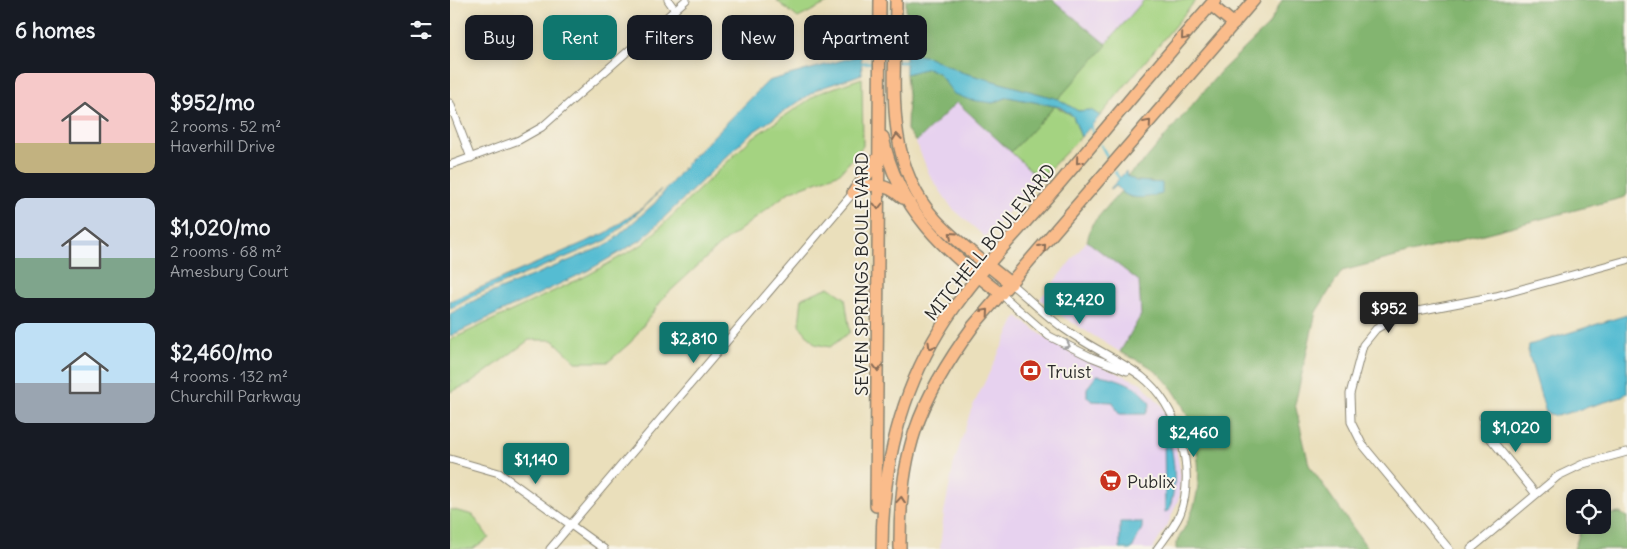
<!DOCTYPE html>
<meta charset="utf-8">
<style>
body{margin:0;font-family:Delius,sans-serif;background:#20242c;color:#f1f3f6;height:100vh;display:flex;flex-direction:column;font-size:19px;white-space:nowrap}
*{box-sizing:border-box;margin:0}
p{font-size:16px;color:#9ea1a6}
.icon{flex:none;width:28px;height:28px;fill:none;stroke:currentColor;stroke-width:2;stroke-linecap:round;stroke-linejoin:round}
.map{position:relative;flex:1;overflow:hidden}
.sheet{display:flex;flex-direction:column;background:#171b24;width:450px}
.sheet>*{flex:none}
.hud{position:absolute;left:15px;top:15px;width:475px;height:45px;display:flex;gap:10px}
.fabs{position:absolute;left:1116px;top:489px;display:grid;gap:10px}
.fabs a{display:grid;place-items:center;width:45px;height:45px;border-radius:10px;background:#171b24;box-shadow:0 2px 12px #0003;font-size:25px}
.price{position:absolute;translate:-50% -42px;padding:0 11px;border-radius:5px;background:#0f766e;color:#fff;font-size:16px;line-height:32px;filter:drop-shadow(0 1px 2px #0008)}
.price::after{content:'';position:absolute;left:50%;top:30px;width:15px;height:11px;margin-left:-8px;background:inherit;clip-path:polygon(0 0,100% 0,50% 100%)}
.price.selected{background:#222;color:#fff}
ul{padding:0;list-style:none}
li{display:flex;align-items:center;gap:15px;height:125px;padding:0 15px}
li span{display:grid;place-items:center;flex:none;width:140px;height:100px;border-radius:10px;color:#555}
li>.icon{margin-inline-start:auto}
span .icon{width:60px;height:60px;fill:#fffc;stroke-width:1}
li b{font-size:21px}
h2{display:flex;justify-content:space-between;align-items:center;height:60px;padding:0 15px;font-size:21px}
.tag{padding:0 18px;border-radius:10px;background:#171b24;box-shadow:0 2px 12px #0003;font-size:18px;line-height:45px}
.tag.selected{background:#0f766e;color:#fff}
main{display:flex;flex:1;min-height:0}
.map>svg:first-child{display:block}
.built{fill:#e7d2ef}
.green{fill:#a4d381;stroke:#687f56}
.forest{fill:#83b56f;stroke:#57704d}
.water{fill:#54bcd2;stroke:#40747e}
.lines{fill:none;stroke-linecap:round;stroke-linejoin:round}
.stream{stroke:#54bcd2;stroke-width:2.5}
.street-casing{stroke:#8a8573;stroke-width:9}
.primary-casing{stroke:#8a8573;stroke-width:14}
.street{stroke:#fff;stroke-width:7}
.primary{stroke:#fabc8b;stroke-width:11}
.oneway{stroke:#886c56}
.oneway2{stroke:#a0a0a0}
.labels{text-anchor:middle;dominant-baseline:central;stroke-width:4;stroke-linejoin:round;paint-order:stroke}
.street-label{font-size:18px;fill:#2b2b2b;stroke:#f7f3e8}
.poi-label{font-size:18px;fill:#2b2b2b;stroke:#f7f3e8;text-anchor:start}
</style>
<main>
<section class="sheet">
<h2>6 homes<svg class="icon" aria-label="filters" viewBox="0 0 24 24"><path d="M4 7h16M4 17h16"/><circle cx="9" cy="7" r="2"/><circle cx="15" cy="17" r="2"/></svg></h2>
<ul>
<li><span style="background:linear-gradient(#f6c9c9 70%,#c2b280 0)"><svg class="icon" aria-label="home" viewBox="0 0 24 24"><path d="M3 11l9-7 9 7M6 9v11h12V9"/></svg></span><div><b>$952/mo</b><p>2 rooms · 52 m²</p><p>Haverhill Drive</p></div></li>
<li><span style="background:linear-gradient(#c9d6e8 60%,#7fa58c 0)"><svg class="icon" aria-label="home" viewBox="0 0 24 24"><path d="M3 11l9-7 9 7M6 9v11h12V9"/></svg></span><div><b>$1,020/mo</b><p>2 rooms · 68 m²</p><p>Amesbury Court</p></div></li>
<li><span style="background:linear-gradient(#bfe0f5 60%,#9aa5b1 0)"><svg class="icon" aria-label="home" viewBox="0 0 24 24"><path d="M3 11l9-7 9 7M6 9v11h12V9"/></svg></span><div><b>$2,460/mo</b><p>4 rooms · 132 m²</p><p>Churchill Parkway</p></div></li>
</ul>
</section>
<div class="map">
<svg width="1177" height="549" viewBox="0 0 1177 549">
<rect width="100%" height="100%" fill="#f7f3e8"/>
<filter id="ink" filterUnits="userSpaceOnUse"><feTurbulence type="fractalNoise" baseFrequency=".02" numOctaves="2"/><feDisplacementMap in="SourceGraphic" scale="10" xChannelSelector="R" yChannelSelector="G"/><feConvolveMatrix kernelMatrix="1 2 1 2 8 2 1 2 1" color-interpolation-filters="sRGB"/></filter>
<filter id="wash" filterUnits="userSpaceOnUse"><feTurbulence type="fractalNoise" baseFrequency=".0096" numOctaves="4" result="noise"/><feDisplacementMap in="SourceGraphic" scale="20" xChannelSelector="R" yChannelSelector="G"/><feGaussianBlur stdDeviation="1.12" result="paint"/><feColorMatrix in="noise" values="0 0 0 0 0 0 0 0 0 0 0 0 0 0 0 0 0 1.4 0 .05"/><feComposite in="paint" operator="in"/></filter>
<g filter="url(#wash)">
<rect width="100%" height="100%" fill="#eadfbb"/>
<g class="built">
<path d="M603 0H694L657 45Z"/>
<path d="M507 102 590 179 535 237 502 208 480 176 466 142Z"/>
<path d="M637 241 689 281 691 315 670 352 610 315 590 299Z"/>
<path d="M567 316 600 341 630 357 691 383 712 406 724 434 731 476 729 498 718 524 703 549H490L494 512 504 463 521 410Z"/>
</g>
<g class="green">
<path d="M326 0H379V2L348 18Z"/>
<path d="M694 0H746L650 116 641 110 628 111 608 99Z"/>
<path d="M412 78 413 146 390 173 339 192 269 246 215 296 181 342 158 362H126L103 340H79L21 383 0 392V340L138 275 193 244 302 138 369 93Z"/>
<path d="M605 106 623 116 631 137 590 179 561 152Z"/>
<path d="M379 287 395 298 400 332 380 347 365 344 349 325 352 298Z"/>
<path d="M0 509 23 515 39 538 22 549H0Z"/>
</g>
<g class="forest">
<path d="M456 0H603L657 45 608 99 511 72 479 57 456 53Z"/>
<path d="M832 0H1177V194L1175 197 892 271 866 312 845 404 859 465 918 549H726V543C732 532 739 521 743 509 758 465 742 399 704 370 695 362 681 358 670 352L691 315 689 281 637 241 642 224 670 192 681 197H698L703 182 686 181 677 176 696 159 771 71 818 26Z"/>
<path d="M478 68 488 73 505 94 543 103 558 97 605 106 561 152 507 102 466 142 457 130 458 95 456 74Z"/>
<path d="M1170 513 1177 517V549H1124L1131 529 1135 525H1152L1153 515Z"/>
</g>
<g class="water">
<path d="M456 53 479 57 511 72 608 99 628 111 641 110 650 116 631 137 623 116 610 107 558 97 543 103 520 100 504 94 488 73 478 68 456 74Z"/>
<path d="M411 55 412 74 368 89 300 134 191 240 137 271 0 336V314L29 298 159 244 205 203 241 159 318 81Z"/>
<path d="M676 171 677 176 686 181 712 183V194C696 198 676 202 667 186L660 189Z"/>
<path d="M211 189 202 200 157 240 27 294 0 309V301L156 233 195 206Z"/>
<path d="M1177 315V393L1172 397 1107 416 1096 413 1078 352 1079 345Z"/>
<path d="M647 375C666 377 692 386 700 404L696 414H669L663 402 642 401 637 397V388Z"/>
<path d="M714 434H719C724 462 728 483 719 510L715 512Z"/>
<path d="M670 522H692V528L682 549H670Z"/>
</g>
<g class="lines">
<g class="stream">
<path d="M447 62H456"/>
<path d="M411 63 427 62"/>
<path d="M640 126 644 133"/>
<path d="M651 145 659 160"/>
<path d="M665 172 669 178"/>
</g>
</g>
</g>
<g filter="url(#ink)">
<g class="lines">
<defs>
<g id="street">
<path d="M218 0 225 10"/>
<path d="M0 103 21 158"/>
<path d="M0 165 69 140 92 127 236 0"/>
<path d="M561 284C579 299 595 315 613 328 638 346 666 358 691 376 728 404 747 470 730 514 725 526 715 538 707 549"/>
<path d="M551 294 599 336 641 357 677 371"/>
<path d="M1033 417 1036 433 1085 493"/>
<path d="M0 459 49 473 154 549"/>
<path d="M100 549 403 193"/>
<path d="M999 549 912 444 901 422 900 394 913 345 926 329 952 314 1046 296 1177 260"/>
<path d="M1021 549 1108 476 1133 464 1177 452"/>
</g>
<g id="primary">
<path d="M446 0C446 74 431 160 486 220 508 244 536 263 561 284"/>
<path d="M761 5 784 24"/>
<path d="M433 137C447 209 496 252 551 294"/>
<path d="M405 190 421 170 427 159"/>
<path d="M403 193C420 180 438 185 453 198"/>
<path d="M426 506 430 0"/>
<path d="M432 549C432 461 453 380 504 308 535 264 574 225 609 184 661 123 712 60 765 0"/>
<path d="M450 549C449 453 467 403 524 325L804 0"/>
</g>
</defs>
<use href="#street" class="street-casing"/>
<use href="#primary" class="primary-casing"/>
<use href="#street" class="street"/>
<use href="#primary" class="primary"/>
</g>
<defs><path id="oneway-chevron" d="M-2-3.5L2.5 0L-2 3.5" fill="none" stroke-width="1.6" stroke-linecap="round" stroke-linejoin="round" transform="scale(1.25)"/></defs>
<g class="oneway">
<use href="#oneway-chevron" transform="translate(734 37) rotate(130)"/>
<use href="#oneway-chevron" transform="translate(698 123) rotate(-49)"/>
<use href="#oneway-chevron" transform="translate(447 137) rotate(-97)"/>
<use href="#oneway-chevron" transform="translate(629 161) rotate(130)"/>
<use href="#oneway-chevron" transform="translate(428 206) rotate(90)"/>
<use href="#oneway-chevron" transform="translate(502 235) rotate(-138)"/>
<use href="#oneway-chevron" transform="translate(593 247) rotate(-49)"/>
<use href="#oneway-chevron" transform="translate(536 312) rotate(-49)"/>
<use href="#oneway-chevron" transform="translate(481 346) rotate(120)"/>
<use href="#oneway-chevron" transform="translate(428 368) rotate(91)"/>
<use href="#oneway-chevron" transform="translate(451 500) rotate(-85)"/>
</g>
<use class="oneway2" href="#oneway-chevron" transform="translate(617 345) rotate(27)"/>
</g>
<defs>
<symbol id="bank-disc" viewBox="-11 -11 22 22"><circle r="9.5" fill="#c8321e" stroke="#f7f3e8"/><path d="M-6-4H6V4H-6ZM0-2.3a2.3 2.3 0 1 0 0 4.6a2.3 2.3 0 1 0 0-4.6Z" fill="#fff"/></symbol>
<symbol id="supermarket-disc" viewBox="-11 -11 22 22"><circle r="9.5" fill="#c8321e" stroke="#f7f3e8"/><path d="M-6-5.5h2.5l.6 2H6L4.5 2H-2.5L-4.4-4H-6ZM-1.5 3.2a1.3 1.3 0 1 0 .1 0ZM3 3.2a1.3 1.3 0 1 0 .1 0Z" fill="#fff"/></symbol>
</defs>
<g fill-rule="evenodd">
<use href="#bank-disc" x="568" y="358" width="25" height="25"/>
<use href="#supermarket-disc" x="648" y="468" width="25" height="25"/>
</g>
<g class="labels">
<g class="street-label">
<text transform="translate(540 242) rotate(-51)">MITCHELL BOULEVARD</text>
<text transform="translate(411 274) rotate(-90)">SEVEN SPRINGS BOULEVARD</text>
</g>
<g class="poi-label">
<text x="597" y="371">Truist</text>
<text x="677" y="481">Publix</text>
</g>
</g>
</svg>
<div class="fabs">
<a><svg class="icon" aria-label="locate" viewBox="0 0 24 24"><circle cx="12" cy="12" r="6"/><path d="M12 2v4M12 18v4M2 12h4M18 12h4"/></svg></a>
</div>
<b class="price" style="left:630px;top:325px">$2,420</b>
<b class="price selected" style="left:939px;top:334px">$952</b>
<b class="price" style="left:244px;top:364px">$2,810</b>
<b class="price" style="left:1066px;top:453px">$1,020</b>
<b class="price" style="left:744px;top:458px">$2,460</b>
<b class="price" style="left:86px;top:485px">$1,140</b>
<div class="hud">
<a class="tag">Buy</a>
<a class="tag selected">Rent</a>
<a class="tag">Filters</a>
<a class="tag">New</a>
<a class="tag">Apartment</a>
</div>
</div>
</main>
